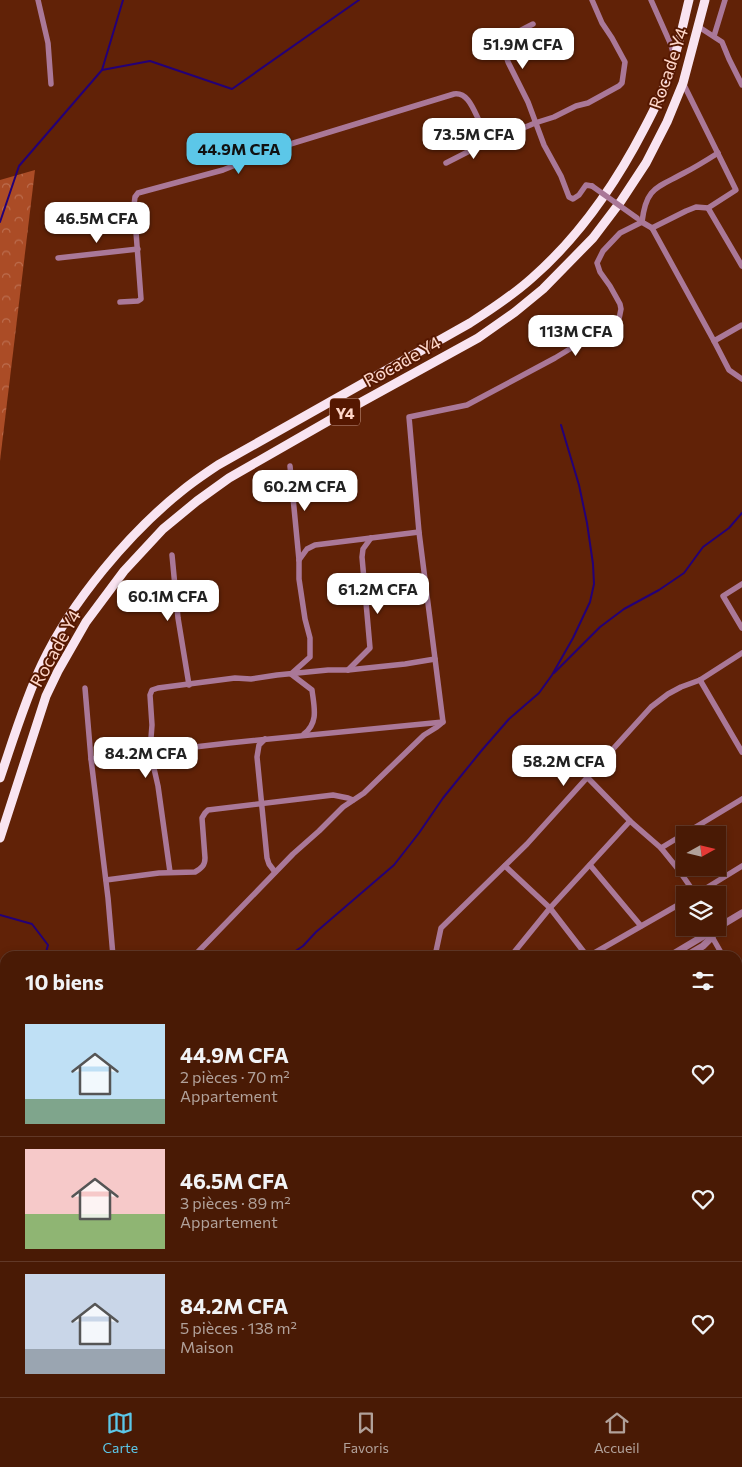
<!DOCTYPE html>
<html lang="fr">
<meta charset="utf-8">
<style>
body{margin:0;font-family:Commissioner,sans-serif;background:#532713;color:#f1f3f6;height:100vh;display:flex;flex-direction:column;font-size:19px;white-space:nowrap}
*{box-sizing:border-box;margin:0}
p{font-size:16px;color:#b1a19a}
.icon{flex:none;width:28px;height:28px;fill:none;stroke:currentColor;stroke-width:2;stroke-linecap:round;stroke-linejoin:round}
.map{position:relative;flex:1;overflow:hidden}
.side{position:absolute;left:0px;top:951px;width:742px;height:446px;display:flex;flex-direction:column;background:#491a05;border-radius:15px 15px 0 0;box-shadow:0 2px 8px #0003,0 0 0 1px #613827}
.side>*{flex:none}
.needle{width:32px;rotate:82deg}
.controls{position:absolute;left:676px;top:826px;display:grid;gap:10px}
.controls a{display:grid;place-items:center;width:50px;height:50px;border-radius:0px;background:#491a05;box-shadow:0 2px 8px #0003,0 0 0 1px #613827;font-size:25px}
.price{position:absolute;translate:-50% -42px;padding:0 11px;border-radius:10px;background:#fff;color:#222;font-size:16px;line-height:32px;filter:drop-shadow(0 1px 2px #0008)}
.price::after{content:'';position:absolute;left:50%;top:30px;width:15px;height:11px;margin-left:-8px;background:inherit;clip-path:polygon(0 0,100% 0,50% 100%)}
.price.selected{background:#5cc7e8;color:#111}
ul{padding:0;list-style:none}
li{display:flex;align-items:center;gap:15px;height:125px;padding:0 25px}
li+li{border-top:1px solid #613827}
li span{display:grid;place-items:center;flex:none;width:140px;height:100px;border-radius:0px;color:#555}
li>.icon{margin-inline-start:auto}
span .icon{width:60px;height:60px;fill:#fffc;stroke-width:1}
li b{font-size:21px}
h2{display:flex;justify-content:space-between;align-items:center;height:60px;padding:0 25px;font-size:21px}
.tabs{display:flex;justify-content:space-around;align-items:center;height:70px;border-top:1px solid #613827;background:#491a05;font-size:14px;color:#b1a19a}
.tabs a{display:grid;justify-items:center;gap:2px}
.tabs .selected{color:#5cc7e8}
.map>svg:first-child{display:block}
.forest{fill:url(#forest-crowns)}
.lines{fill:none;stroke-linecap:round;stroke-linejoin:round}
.stream{stroke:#240077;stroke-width:2}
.minor{stroke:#aa7898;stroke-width:5.5}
.tertiary{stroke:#aa7898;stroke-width:7}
.trunk{stroke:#f9e4f1;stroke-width:9}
.minor-bridge{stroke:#aa7898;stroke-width:5.5}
.labels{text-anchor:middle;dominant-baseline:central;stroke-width:4;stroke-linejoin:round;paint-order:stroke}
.shield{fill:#551700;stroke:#cb9d8c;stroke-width:1}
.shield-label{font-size:16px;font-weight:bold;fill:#fed6c8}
.street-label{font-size:18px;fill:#fed6c8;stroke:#551700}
</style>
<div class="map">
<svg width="742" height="1397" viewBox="0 0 742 1397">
<defs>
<pattern id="forest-crowns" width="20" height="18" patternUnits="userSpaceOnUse" patternTransform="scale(1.25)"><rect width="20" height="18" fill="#ab4c26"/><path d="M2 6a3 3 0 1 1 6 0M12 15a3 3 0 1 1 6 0" fill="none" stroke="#bc6d4e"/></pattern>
</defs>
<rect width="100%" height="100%" fill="#612207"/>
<path class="forest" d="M35 170 0 461V180Z"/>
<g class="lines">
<g class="stream">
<path d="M102 70 150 61 232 89 359 0"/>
<path d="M0 222 19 166 102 70 123 0"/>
<path d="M554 673 600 627 624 609 659 590 684 573 703 547 729 528 742 513"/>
<path d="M0 915 32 924 48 945 45 956"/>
<path d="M288 956 303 946 316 932 394 865 419 833 443 798 482 750 509 719 539 693 552 675 573 638 590 602 594 584 593 564 587 523 579 485 561 425"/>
<path d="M0 1063 5 1035"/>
<path d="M0 1259 5 1268"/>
<path d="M0 1294 5 1292"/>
<path d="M66 1392 69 1397"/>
</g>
<g class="minor">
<path d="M38 0 48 43 51 84"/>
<path d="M651 0 671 45 674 56"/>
<path d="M533 24 504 39 503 44 504 50 508 62 528 102 544 145 561 176 569 197 573 199 579 195 586 185 592 186"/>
<path d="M699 27 722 42 729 59 742 85"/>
<path d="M714 36 725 0"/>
<path d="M446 163 493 139"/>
<path d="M708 208 742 266"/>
<path d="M640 221 652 228 686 211 696 207 708 208 736 190 683 83"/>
<path d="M652 228 714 341 742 325"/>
<path d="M58 258 138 249"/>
<path d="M120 302 138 301 141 299 134 205 135 197 138 193 223 170 274 149 454 94C475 91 476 130 493 139L502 137 535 123 554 117 576 106 588 103 619 86 622 83 625 62 612 38 602 23 592 0"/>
<path d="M714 341 729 370 742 379"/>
<path d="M290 466 299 560V579L305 619 310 638V657L291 674 312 690C314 707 319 722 304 734"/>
<path d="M172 555 178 618 189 685"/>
<path d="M299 560 307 549 315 545 419 532"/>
<path d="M742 584 723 596 742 628"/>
<path d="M348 670 370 648 362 557 363 549 371 538"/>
<path d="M700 680 742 752"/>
<path d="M85 688 91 759 108 898 113 956"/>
<path d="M265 739 259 745 257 757 267 858 269 864 275 872"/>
<path d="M91 759 229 743 443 722"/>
<path d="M587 777 630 821 661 848 678 869 696 895"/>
<path d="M661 848 742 799"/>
<path d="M590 865 641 926"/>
<path d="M505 866 550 908 587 956"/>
<path d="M170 872 158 786 150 751 152 725 150 695 152 690 158 688 235 678 251 679 277 675 328 670H348L405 664 435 659"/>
<path d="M106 880 159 873 195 872C202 868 205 865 205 858L202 818 205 813 208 810 333 795 348 798 353 800"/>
<path d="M695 895 742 866"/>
<path d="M711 935 723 956"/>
<path d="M194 956 293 854 319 831 343 807 364 793 424 735 437 727 443 722 419 532 409 417 467 405 555 358 619 319 621 309 620 304 610 286 600 272 597 263 603 251 620 233 642 222C646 187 657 188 684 173 696 167 707 160 718 153"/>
<path d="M435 956 441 928 527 844 651 707 668 694 681 687 700 680 742 653"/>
<path d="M511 956 550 908 630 821"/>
<path d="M589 956 685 901"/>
<path d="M738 980 742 988"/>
<path d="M738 1068 742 1065"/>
<path d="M738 1201 742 1198"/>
<path d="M738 1207 742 1215"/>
<path d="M738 1314 742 1322"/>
<path d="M191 1392 192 1397"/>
<path d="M255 1392 256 1397"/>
<path d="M723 1392 725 1397"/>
</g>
<g class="tertiary">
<path d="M670 956 742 913"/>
<path d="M686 956 703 946 712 937"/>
<path d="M0 1116 5 1115"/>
</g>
<g class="trunk">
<path d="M0 778C13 740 25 700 42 664 71 602 130 532 183 490 194 481 206 473 218 465L470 323C492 309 513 295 532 278 580 236 615 185 644 129 653 112 663 93 669 74 678 50 683 24 689 0"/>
<path d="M0 838 46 696 58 671 86 622 124 571 163 529 197 501 229 478 358 404 478 338 515 312 543 289 593 238 621 201 646 163 667 122 683 83 705 0"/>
</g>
<path class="minor-bridge" d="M592 186 637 218"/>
</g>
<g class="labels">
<rect class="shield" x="330" y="398.5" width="30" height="27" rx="4"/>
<g class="shield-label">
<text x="345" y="412">Y4</text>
</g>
<g class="street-label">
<text transform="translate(668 68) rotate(-71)">Rocade Y4</text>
<text transform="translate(402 361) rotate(-29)">Rocade Y4</text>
<text transform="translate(55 648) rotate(-61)">Rocade Y4</text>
</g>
</g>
</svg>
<div class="controls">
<a><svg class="needle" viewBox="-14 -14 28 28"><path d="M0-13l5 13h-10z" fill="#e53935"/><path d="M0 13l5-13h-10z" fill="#b1a19a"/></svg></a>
<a><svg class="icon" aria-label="layers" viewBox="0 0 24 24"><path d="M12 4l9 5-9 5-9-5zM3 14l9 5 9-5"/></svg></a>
</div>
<b class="price" style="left:523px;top:70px">51.9M CFA</b>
<b class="price" style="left:474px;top:160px">73.5M CFA</b>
<b class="price selected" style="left:239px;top:175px">44.9M CFA</b>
<b class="price" style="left:97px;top:244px">46.5M CFA</b>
<b class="price" style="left:576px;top:357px">113M CFA</b>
<b class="price" style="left:305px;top:512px">60.2M CFA</b>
<b class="price" style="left:378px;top:615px">61.2M CFA</b>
<b class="price" style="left:168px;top:622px">60.1M CFA</b>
<b class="price" style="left:146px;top:779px">84.2M CFA</b>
<b class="price" style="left:564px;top:787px">58.2M CFA</b>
<section class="side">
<h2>10 biens<svg class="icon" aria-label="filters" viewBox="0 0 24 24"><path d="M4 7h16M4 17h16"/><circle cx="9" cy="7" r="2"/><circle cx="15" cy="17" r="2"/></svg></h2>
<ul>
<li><span style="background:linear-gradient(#bfe0f5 75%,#7fa58c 0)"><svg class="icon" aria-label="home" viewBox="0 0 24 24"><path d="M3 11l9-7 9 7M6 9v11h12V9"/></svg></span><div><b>44.9M CFA</b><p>2 pièces · 70 m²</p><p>Appartement</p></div><svg class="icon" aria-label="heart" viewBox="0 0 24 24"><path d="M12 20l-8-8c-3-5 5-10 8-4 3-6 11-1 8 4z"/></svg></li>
<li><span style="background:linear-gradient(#f6c9c9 65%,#8fb573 0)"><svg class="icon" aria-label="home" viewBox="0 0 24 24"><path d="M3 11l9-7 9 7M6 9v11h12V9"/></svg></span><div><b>46.5M CFA</b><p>3 pièces · 89 m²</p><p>Appartement</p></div><svg class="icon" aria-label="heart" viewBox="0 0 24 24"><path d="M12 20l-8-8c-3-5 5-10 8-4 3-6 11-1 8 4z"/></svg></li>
<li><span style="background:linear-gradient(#c9d6e8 75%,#9aa5b1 0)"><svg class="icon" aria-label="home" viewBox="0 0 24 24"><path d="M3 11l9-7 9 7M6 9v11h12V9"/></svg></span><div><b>84.2M CFA</b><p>5 pièces · 138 m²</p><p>Maison</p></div><svg class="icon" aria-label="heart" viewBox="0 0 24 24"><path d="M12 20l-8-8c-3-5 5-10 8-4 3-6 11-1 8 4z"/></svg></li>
</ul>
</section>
</div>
<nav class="tabs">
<a class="selected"><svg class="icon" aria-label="map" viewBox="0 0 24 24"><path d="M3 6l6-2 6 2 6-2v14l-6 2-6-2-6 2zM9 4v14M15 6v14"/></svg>Carte</a>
<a><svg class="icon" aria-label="saved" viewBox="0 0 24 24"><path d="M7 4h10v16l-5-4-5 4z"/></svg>Favoris</a>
<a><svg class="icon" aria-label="home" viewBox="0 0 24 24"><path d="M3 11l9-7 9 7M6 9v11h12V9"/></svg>Accueil</a>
</nav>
